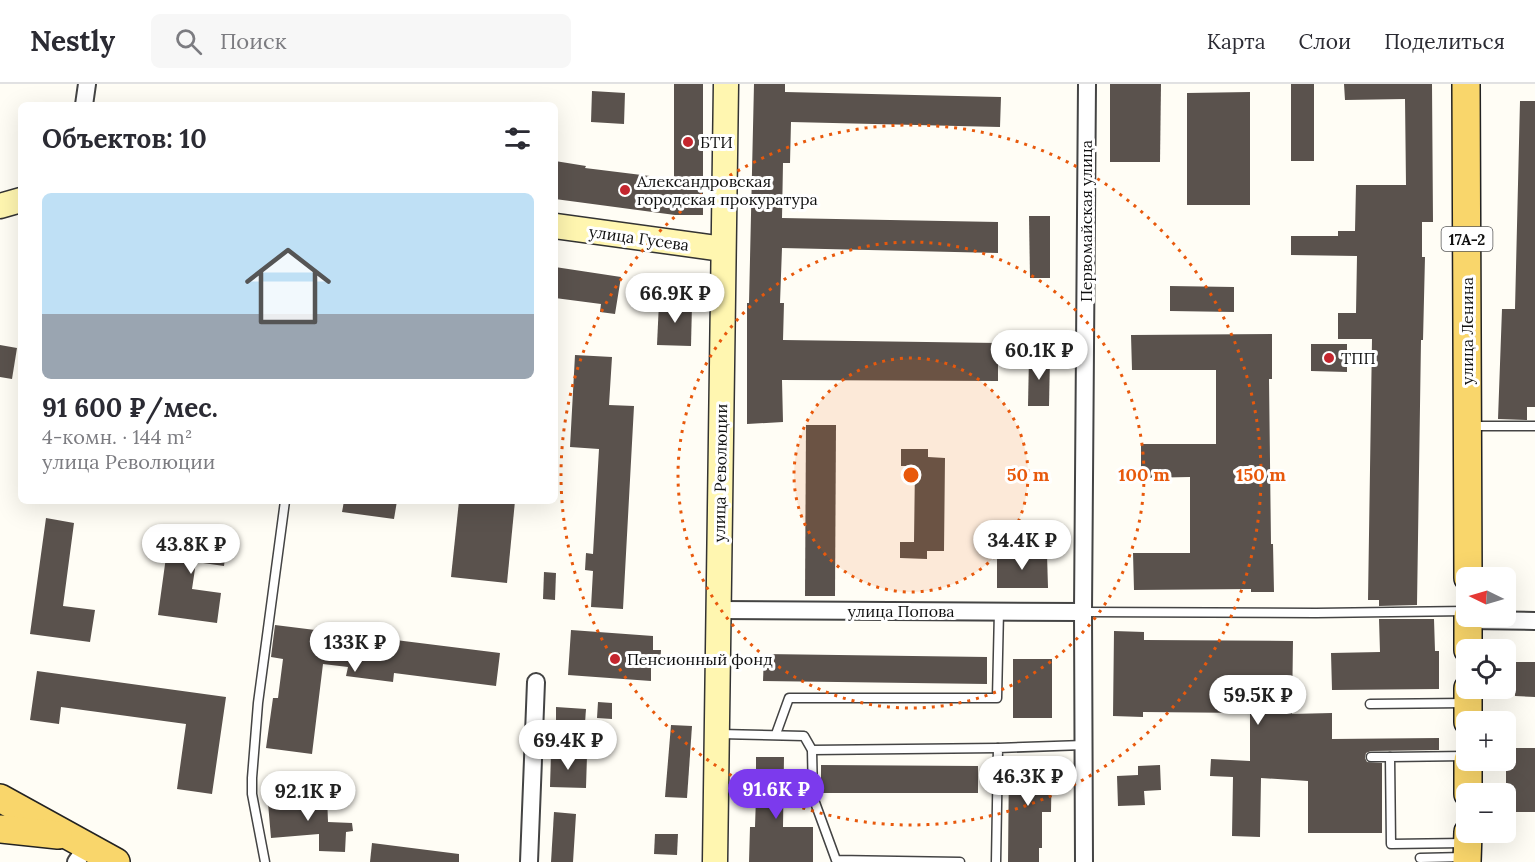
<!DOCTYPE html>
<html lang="ru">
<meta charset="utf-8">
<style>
body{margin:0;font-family:Lora,serif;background:#f7f7f7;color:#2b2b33;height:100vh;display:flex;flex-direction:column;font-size:22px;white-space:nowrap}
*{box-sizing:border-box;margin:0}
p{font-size:20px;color:#7c7c81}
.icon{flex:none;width:33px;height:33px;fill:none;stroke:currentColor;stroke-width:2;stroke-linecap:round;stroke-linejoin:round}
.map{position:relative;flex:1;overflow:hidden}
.panel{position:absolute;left:18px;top:18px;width:540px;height:402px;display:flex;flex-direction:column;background:#fff;border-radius:9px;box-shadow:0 6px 24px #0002}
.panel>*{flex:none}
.needle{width:39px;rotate:275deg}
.fabs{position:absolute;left:1456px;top:483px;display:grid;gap:12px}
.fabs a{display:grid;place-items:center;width:60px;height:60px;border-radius:9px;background:#fff;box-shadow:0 6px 24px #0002;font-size:30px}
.price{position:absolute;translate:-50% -51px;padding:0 14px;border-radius:21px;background:#fff;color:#222;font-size:20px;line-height:39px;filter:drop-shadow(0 2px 3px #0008)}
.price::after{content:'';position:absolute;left:50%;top:36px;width:18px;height:14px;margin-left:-9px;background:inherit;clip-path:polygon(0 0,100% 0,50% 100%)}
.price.active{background:#7c3aed;color:#fff}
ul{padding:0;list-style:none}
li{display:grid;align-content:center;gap:12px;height:318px;padding:0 24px}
li span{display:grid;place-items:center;height:186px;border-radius:9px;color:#555}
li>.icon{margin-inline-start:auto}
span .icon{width:108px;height:108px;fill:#fffc;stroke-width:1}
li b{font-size:26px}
h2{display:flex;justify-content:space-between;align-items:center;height:72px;padding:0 24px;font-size:26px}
header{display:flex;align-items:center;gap:36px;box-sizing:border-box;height:84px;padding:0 30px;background:#fff;border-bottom:2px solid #e1e1e2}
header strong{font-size:28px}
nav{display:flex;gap:33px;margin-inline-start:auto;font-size:21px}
.search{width:420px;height:54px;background:#f7f7f7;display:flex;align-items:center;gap:15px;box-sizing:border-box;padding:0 21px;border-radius:9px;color:#7c7c81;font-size:22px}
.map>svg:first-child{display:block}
.building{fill:#5a524d}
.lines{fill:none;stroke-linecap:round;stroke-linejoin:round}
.lane-casing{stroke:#444;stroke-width:11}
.street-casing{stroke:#444;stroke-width:20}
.secondary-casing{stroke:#333;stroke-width:27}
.primary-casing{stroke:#222;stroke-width:30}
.lane{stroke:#fff;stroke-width:8}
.street{stroke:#fff;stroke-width:16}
.secondary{stroke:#fff6b0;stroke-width:24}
.primary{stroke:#f9d66b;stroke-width:27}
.ring{fill:none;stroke:#e8590c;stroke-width:3;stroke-dasharray:3 6}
.poi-dot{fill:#c4262e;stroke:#fff;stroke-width:2}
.labels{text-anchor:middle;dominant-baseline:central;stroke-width:6;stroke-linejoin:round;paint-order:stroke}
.shield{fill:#fff;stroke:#585858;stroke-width:1.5}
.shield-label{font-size:15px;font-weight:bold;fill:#111}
.poi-label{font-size:16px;fill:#111;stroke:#fff;text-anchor:start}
.street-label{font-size:16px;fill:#111;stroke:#fff}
.centre{fill:#e8590c;stroke:#fff;stroke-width:3}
.ring-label{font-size:18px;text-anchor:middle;font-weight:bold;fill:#e8590c;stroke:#fff;stroke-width:6;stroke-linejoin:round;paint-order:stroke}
</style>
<header>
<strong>Nestly</strong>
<div class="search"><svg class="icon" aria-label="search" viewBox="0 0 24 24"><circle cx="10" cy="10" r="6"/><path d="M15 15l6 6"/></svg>Поиск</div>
<nav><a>Карта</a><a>Слои</a><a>Поделиться</a></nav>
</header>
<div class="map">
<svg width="1535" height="778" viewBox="0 0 1535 778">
<rect width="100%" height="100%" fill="#fffdf5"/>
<g class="building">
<path d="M674 0H703V131H675L555 115V77L586 82 585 84 674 95Z"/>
<path d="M754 0H785V8L1001 13 1000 43 791 38 790 79H783L782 134 998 138V169L782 164 780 219H784L783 256 998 259V297L782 296 783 338 747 340V219H749Z"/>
<path d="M1110 0H1161L1160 78H1110Z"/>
<rect x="1291" y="0" width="23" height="77"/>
<path d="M1344 0H1432L1433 138H1422V173H1425L1423 256H1421L1417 521 1379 522V516H1368L1372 255H1338V229H1356L1357 172 1291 171V152H1338V147H1355L1356 101H1406L1405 15 1345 16Z"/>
<path d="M592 7 625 9 624 40 591 38Z"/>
<path d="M1250 8V121H1187V9Z"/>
<path d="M1520 17H1535V323H1527V336L1498 335 1502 225H1515Z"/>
<path d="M1029 132H1050V194H1030Z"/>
<path d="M555 183 621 193 615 230 600 228 601 220 555 214Z"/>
<path d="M1170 202 1234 203V228L1170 227Z"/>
<path d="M659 218 692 220 691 262 657 261Z"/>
<path d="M1272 250V295H1269L1271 460H1273L1274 508H1251V505L1134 506 1133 469H1190V393L1141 394V360H1216V286H1132L1131 251Z"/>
<path d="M1311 260H1347V288L1311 287Z"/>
<path d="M0 261 17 264 12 295 0 293Z"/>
<path d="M575 271 612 273 609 321 634 322 623 525 591 523 593 487 585 486 586 469 593 470 599 365 570 363Z"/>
<path d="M1029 272H1050L1049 322H1028Z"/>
<path d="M806 341H836L835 512H805Z"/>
<path d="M901 365H928V373L945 374 944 467H927V475L900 474V458H914L915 382H901Z"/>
<path d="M344 417H397L394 435 342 428Z"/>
<path d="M459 417H515L507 499 451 493Z"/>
<path d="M46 434 74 439 63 522 95 526 90 558 30 550Z"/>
<path d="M170 444 228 452 224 482 196 478 192 505 221 509 217 539 158 531Z"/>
<path d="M1047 470 1048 504H997V471Z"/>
<path d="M544 488 556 489 555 516 543 515Z"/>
<path d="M1379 535H1434L1435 567H1439V605L1332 606 1331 569 1380 568Z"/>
<path d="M275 541 500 569 496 602 394 589 393 598 346 592 348 583 323 580 312 670 266 664 273 614H278L283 575 271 573Z"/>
<path d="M571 546 653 552V566H661L660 583H651V597L568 591Z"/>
<path d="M1114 547 1144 548V556L1293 557 1292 630 1332 629V655L1439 654V666L1371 667 1366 669 1365 674 1367 678 1382 679V749H1308V697L1261 694 1260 753 1232 752 1233 693 1210 692 1211 675 1250 677V629L1143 628V633L1113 632Z"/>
<path d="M764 570 987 573V600L763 597Z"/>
<rect x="1013" y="575" width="39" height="59"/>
<path d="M1516 578H1535V613L1515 612Z"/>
<path d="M37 587 226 613 212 710 177 705 186 640 61 623 59 640 30 636Z"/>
<path d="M598 618 612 619V635L597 634Z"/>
<path d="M556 623 586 625 585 639 556 637Z"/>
<path d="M671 641 692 642 687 714 665 713Z"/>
<rect x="1506" y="664" width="29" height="64"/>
<path d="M551 669 587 671 586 704 550 703Z"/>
<path d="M756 673H784L783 743H813V778H749L750 743H755L756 712H752L753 697H756Z"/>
<path d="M1009 675H1052L1051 728H1042V764H1039V778H1008Z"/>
<path d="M821 681 978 682V709H821Z"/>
<path d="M1160 681 1161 706 1144 707 1145 721 1118 722 1117 692 1138 691V682Z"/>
<path d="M303 711H327L328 738 352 739 353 747 346 748 345 768 319 767V750L271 754 268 719 303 716Z"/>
<path d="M554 728 576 730 573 778H551Z"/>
<path d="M655 750H678L677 771 654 770Z"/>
<path d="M372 759 459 770V778H370Z"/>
</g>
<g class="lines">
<defs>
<g id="lane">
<path d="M1471 342H1535"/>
<path d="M1083 528 1316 529 1467 527"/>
<path d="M1370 620 1465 619"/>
<path d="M720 650 804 652 812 666 813 713 836 776 960 778"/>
<path d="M776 650 789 614H997L999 527"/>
<path d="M812 666 998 664"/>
<path d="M1371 673H1390"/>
<path d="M1464 759 1391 760 1390 673 1466 672"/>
<path d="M1420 774 1464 773"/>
<path d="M265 778 252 710V694L258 619 285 417"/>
<path d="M996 778 998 664 1084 661"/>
</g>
<g id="street">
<path d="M84 21 87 0"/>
<path d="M718 526 1083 528"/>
<path d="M1468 536 1535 537"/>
<path d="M76 778 88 761"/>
<path d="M529 778 536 598"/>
<path d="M1084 778 1083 528 1087 0"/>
</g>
<g id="secondary">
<path d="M0 122 21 116"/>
<path d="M555 142 723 165"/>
<path d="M715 778 726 0"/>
</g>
<g id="primary">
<path d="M1466 0 1468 494"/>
<path d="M1468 566V532"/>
<path d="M1468 638V604"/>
<path d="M1468 710V676"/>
<path d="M0 714 116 778"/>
<path d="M0 745 58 751"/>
<path d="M1467 778 1468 748"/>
</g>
</defs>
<use href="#lane" class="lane-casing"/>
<use href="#street" class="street-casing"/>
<use href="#secondary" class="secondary-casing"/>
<use href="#primary" class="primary-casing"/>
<use href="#lane" class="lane"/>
<use href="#street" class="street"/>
<use href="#secondary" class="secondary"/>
<use href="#primary" class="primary"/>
</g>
<circle cx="911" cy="391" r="117" fill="#e8590c" fill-opacity=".12"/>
<g class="ring">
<circle cx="911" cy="391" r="117"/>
<circle cx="911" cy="391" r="233"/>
<circle cx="911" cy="391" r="350"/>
</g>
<g class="poi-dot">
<circle cx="688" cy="58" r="6"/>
<circle cx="625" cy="106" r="6"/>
<circle cx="1329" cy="274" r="6"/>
<circle cx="615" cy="575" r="6"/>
</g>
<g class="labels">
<rect class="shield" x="1441.5" y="143" width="51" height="24" rx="4.5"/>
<g class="shield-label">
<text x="1467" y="155">17А-2</text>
</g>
<g class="poi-label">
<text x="700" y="58">БТИ</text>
<text x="637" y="97">Александровская<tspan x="637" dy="18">городская прокуратура</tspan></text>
<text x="1341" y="274">ТПП</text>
<text x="627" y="575">Пенсионный фонд</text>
</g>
<g class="street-label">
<text transform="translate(1086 137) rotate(-90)">Первомайская улица</text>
<text transform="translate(639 154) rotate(8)">улица Гусева</text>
<text transform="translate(1467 247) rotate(-90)">улица Ленина</text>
<text transform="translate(720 389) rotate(-89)">улица Революции</text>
<text x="901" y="527">улица Попова</text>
</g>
</g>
<circle cx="911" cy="391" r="9" class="centre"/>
<g class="ring-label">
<text x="1028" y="397">50 m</text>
<text x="1144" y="397">100 m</text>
<text x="1261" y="397">150 m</text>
</g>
</svg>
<div class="fabs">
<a><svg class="needle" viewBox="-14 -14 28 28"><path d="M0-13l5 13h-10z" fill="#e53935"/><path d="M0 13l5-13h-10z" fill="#7c7c81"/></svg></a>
<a><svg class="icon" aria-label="locate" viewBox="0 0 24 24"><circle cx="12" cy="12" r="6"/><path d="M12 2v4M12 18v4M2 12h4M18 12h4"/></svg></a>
<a>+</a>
<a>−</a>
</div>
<b class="price" style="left:675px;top:240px">66.9K ₽</b>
<b class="price" style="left:1039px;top:297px">60.1K ₽</b>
<b class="price" style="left:1022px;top:487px">34.4K ₽</b>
<b class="price" style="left:191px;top:491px">43.8K ₽</b>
<b class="price" style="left:355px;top:589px">133K ₽</b>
<b class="price" style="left:1258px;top:642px">59.5K ₽</b>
<b class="price" style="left:568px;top:687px">69.4K ₽</b>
<b class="price" style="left:1028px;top:723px">46.3K ₽</b>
<b class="price active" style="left:776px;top:736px">91.6K ₽</b>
<b class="price" style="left:308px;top:738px">92.1K ₽</b>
<section class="panel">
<h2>Объектов: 10<svg class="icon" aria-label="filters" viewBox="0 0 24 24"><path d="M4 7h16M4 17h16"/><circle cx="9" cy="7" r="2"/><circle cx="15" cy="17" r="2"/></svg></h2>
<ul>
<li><span style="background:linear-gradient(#bfe0f5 65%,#9aa5b1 0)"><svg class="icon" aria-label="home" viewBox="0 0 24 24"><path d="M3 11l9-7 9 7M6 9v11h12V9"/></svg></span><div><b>91 600 ₽/мес.</b><p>4-комн. · 144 m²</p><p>улица Революции</p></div></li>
</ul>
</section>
</div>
